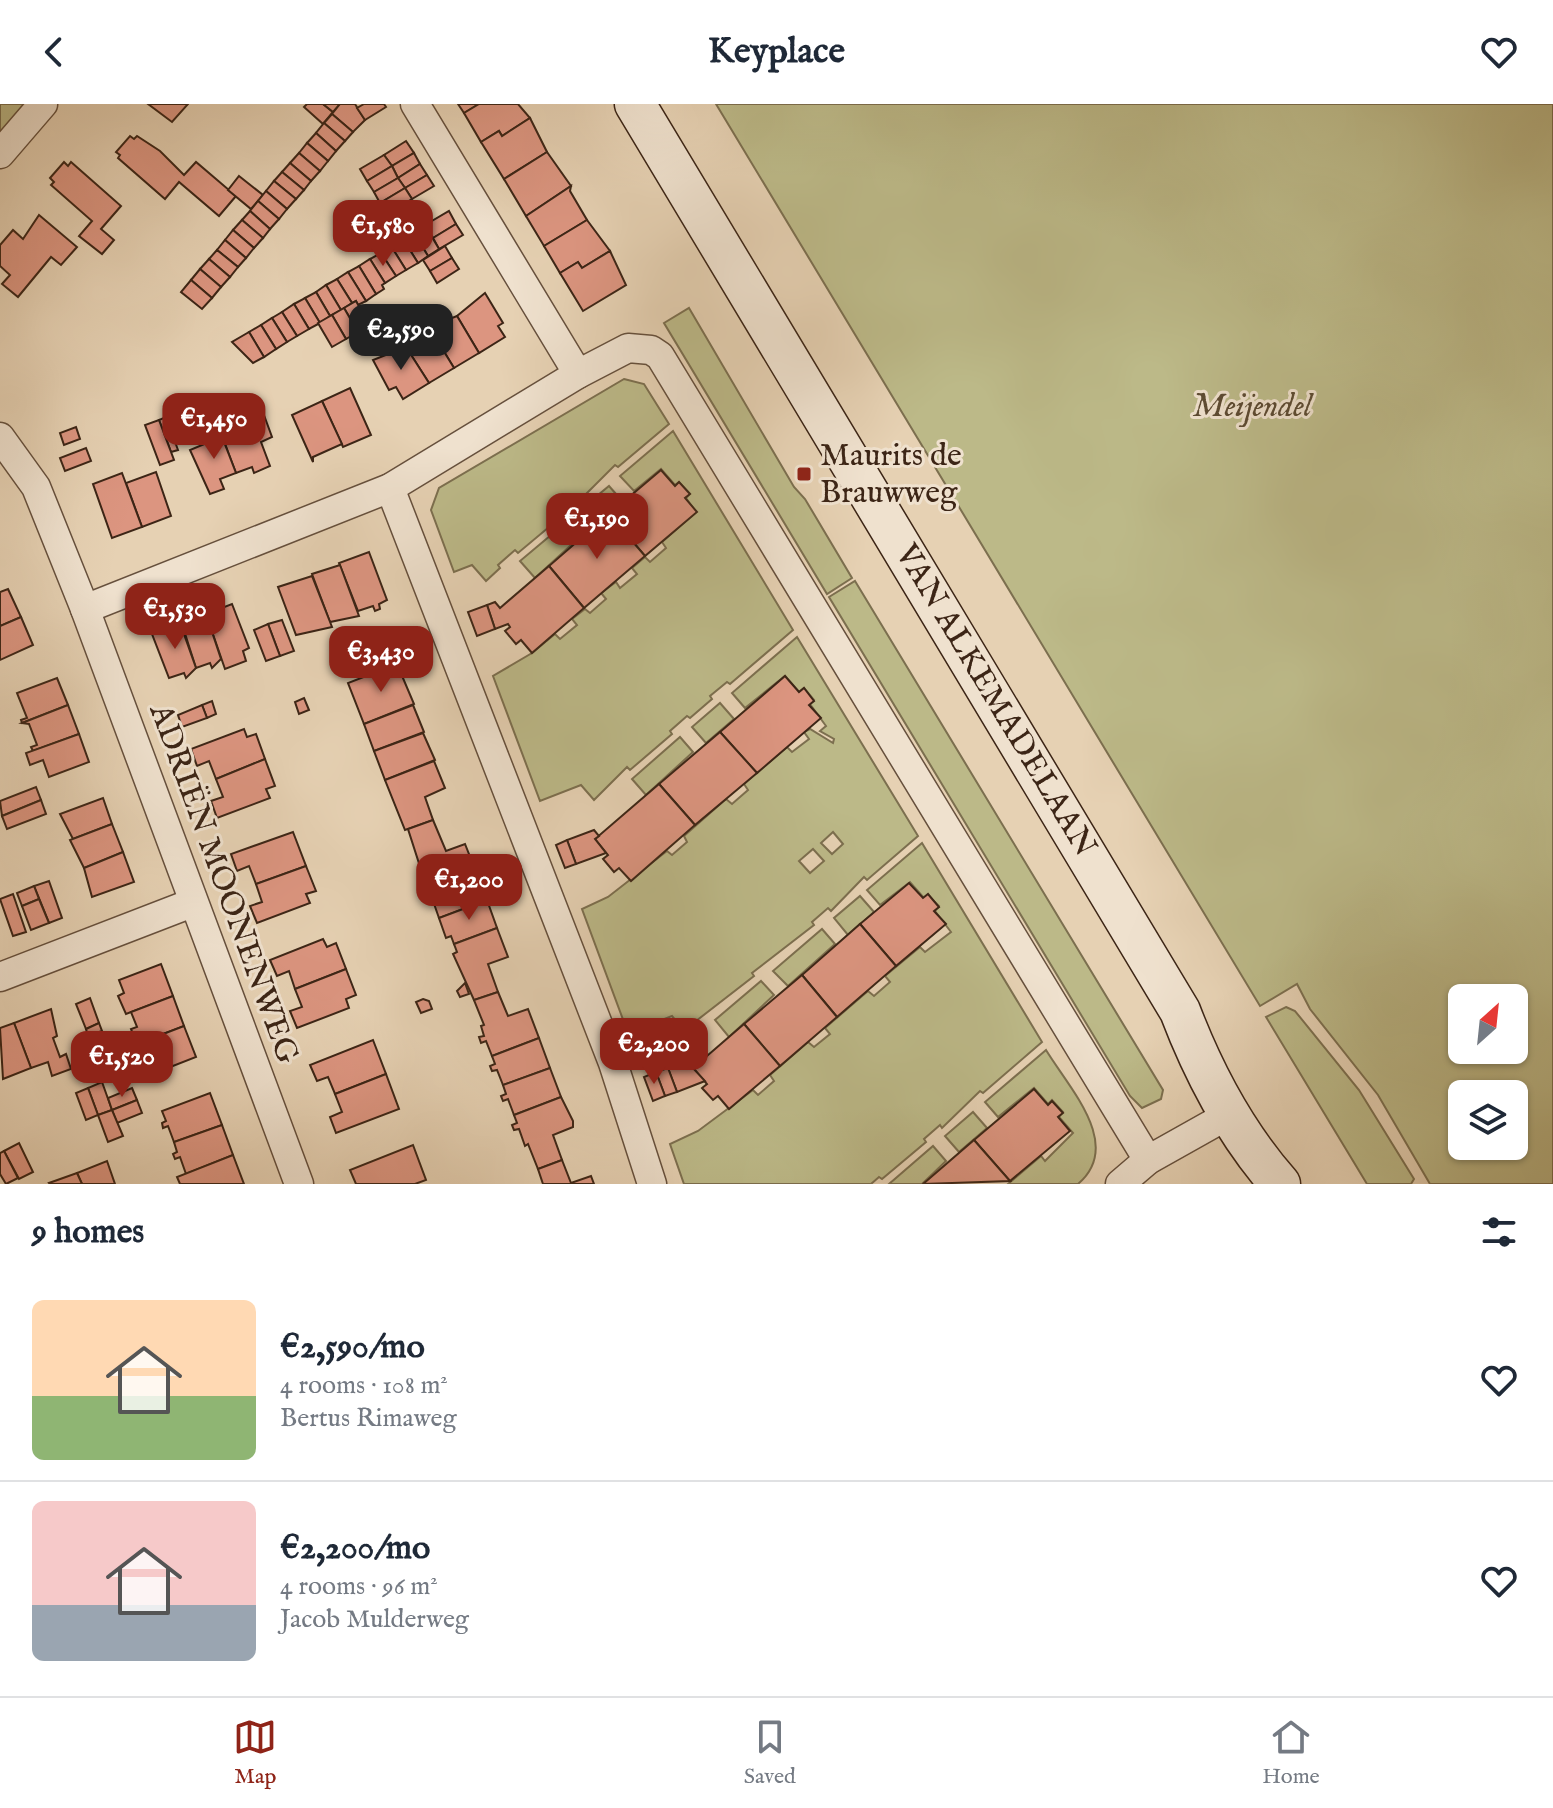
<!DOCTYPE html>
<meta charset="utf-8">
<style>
body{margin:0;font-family:"IM FELL English",serif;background:#f2f2f3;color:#1f2937;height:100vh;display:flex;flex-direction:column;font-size:30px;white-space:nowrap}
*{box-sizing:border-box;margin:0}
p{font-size:26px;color:#747a83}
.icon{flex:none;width:44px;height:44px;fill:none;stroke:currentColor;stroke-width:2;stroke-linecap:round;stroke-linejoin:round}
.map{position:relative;height:1080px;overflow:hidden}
.details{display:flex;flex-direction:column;background:#fff;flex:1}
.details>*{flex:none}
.needle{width:52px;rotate:27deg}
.buttons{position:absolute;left:1448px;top:880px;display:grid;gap:16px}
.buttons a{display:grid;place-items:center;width:80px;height:80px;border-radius:12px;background:#fff;box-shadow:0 2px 6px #0004;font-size:40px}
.price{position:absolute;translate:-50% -68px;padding:0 18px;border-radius:16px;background:#8f2418;color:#fff;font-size:26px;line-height:52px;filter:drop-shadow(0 2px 4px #0008)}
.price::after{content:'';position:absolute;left:50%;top:48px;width:24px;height:18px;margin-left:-12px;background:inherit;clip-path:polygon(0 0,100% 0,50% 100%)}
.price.current{background:#222;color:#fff}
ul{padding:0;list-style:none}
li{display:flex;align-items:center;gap:24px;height:200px;padding:0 32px}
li+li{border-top:2px solid #e0e1e3}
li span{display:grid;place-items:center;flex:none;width:224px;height:160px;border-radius:12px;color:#555}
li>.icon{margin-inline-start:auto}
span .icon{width:96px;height:96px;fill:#fffc;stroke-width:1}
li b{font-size:34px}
h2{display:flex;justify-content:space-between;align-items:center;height:96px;padding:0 32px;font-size:34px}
header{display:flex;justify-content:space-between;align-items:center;height:104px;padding:0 32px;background:#fff;font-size:36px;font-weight:700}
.tabs{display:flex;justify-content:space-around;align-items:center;height:112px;border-top:2px solid #e0e1e3;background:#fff;font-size:22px;color:#747a83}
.tabs a{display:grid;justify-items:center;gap:4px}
.tabs .current{color:#8f2418}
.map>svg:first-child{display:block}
.green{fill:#bcb988;stroke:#7c6f4f;stroke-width:2;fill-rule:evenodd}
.building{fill:#dc9580;stroke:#3c2516;stroke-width:2}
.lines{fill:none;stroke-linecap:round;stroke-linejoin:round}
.street-casing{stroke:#66503d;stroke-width:31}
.secondary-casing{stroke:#3c2516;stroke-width:43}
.street{stroke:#efe1ce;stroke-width:28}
.secondary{stroke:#efe1ce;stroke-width:40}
.poi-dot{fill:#8f2418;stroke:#efe1ce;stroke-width:3}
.labels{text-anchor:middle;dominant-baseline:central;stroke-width:6;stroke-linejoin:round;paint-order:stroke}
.park-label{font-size:32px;font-style:italic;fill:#5c4a32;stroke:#efe1ce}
.poi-label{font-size:32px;fill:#3c2516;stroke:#efe1ce;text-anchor:start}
.street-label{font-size:32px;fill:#3c2516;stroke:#efe1ce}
</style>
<header><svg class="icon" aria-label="back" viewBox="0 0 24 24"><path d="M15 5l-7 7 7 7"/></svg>Keyplace<svg class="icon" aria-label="heart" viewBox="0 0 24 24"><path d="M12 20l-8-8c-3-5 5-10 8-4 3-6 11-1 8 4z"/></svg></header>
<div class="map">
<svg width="1553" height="1080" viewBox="0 0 1553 1080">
<rect width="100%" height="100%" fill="#e6d1b3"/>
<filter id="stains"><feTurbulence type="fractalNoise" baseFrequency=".0025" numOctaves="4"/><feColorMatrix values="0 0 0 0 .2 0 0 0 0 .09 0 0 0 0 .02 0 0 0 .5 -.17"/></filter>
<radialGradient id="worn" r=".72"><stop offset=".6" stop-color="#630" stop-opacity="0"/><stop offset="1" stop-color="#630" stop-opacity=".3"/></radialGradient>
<g class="green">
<path d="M0 0H32L0 37Z"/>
<path d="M716 0H1553V1080H1430L1378 991 1310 905 1297 880 1260 902ZM1462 894H1514V946H1462ZM1462 990H1514V1042H1462Z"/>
<path d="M689 204 794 383 805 395 852 474 827 490 664 219Z"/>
<path d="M624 275 644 280 669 320 618 363 615 361 579 397 575 395 559 409 561 413 518 449 515 446 498 461 500 464 486 477 472 461 454 468 431 406 439 384Z"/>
<path d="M673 327 793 526 730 580 727 578 710 592 712 595 690 614 687 612 670 627 672 630 630 666 627 663 594 696 581 681 540 697 493 572 532 549 555 530 560 535 577 521 572 515 585 505 590 509 606 495 601 489 616 478 620 484 637 470 632 464 645 453 650 458 666 444 662 438 696 408 686 394 690 390 679 378 675 381 661 365 634 387 620 372Z"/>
<path d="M609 382 623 398 595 422 580 406Z"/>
<path d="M569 416 582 431 535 474 520 457Z"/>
<path d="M855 477 1163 986 1161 995 1142 1004 1130 992 829 493Z"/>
<path d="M797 533 918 732 867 776 864 773 831 807 828 804 812 818 814 821 752 869 754 872 696 917 698 921 687 930 672 912 628 929 582 805 608 793 667 747 672 751 687 738 684 732 726 695 732 700 748 686 744 680 787 643 792 648 809 635 804 628 810 625 833 639 834 635 820 627 826 622 810 600 814 596 804 584 799 588 785 572 745 604 732 589ZM833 728 843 740 832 750 821 739ZM813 745 824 757 810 769 799 757Z"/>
<path d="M720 599 734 615 706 639 692 623Z"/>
<path d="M680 633 693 648 646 691 632 675Z"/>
<path d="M922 739 1042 938 983 989 980 987 942 1024 940 1021 924 1035 926 1038 882 1075 879 1073 871 1080H684L670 1040 698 1027 753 986 758 991 774 977 770 971 808 938 814 943 830 930 825 924 868 887 874 892 890 878 885 872 920 843 925 848 951 828 935 807 939 802 928 791 924 794 910 778 880 801 867 786Z"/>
<path d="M860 792 874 808 848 831 834 814Z"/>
<path d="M822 825 835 840 788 882 773 867Z"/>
<path d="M761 877 774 891 729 933 715 916Z"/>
<path d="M1286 903 1295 907 1359 986 1414 1075 1411 1080H1367L1266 913Z"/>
<path d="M1046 946C1069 984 1124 1041 1078 1080H1008L1041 1052 1045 1057 1073 1029 1059 1013 1063 1008 1052 996 1048 1000 1034 984 998 1013 985 998Z"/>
<path d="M973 1008 987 1024 959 1048 945 1032Z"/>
<path d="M933 1042 946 1057 922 1080H889Z"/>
</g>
<g class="building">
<path d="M148 0H188L172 18Z"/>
<path d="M307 0H323L333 8 323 20 304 3Z"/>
<path d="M323 0H340L333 8Z"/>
<path d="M340 0H355L365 16 353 28 332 10Z"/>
<path d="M364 0H384L386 3 365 16 357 4Z"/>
<path d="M458 0H479L464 9Z"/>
<path d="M479 0H518L530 14 502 32 499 27 481 38 464 9Z"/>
<path d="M332 10 353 28 345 37 324 19Z"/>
<path d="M530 14 547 48 504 75 481 38 499 27 502 32Z"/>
<path d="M324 19 345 37 336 47 316 29Z"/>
<path d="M316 29 336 47 328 57 307 39Z"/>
<path d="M130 32 134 35 137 32 160 47 184 71 196 58 236 92 219 112 179 78 165 95 118 54 120 51 116 48Z"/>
<path d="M406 37 414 49 392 62 384 51Z"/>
<path d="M307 39 328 57 320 67 299 49Z"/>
<path d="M547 48 571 82 526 112 504 75Z"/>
<path d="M299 49 320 67 311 77 290 59Z"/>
<path d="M414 49 420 60 398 74 392 62Z"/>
<path d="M384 51 392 62 367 77 360 65Z"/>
<path d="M64 58 68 62 71 58 121 102 101 125 114 136 102 150 79 132 92 117 51 81 54 78 50 74Z"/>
<path d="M290 59 311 77 304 86 282 68Z"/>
<path d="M420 60 427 71 405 84 398 74Z"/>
<path d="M392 62 398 74 374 88 367 77Z"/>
<path d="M282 68 304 86 296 95 274 77Z"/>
<path d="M427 71 434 82 412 95 405 84Z"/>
<path d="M239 72 263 91 251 105 228 86Z"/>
<path d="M398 74 405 84 380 99 374 88Z"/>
<path d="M274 77 296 95 287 105 266 87Z"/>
<path d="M571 82 570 87 587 116 544 142 526 112Z"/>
<path d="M405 84 412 95 387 110 380 99Z"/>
<path d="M266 87 287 105 279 115 258 97Z"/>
<path d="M258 97 279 115 270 125 250 107Z"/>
<path d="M250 107 270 125 263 134 242 116Z"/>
<path d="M449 107 456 120 433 134 425 121Z"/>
<path d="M39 111 77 143 61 161 51 153 18 193 2 180 10 171 0 162V141L13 126 23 135Z"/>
<path d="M242 116 263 134 254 144 233 126Z"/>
<path d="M587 116 610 147 582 164 578 158 560 169 544 142Z"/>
<path d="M456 120 463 131 439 145 433 134Z"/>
<path d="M425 121 439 145 428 152 414 129Z"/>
<path d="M233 126 254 144 246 154 225 136Z"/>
<path d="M414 129 428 152 418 159 403 135Z"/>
<path d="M403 135 418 159 406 166 391 142Z"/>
<path d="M225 136 246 154 238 163 217 146Z"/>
<path d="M391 142 406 166 396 172 381 149Z"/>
<path d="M445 142 452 154 430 167 423 156Z"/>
<path d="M217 146 238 163 230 173 209 155Z"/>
<path d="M610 147 626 181 583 207 560 169 578 158 582 164Z"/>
<path d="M381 149 396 172 385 179 370 155Z"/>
<path d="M452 154 459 165 437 179 430 167Z"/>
<path d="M209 155 230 173 221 183 200 165Z"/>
<path d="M370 155 385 179 382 181 384 185 376 190 359 162Z"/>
<path d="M359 162 376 190 366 197 348 168Z"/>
<path d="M200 165 221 183 212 194 191 176Z"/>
<path d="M348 168 366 197 358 201 356 197 352 199 337 175Z"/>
<path d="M337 175 352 199 341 206 326 181Z"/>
<path d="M191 176 212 194 202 205 181 188Z"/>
<path d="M326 181 341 206 330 212 316 188Z"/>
<path d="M316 188 330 212 320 219 305 194Z"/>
<path d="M485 189 503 219 498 222 505 233 479 249 457 212Z"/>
<path d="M305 194 320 219 309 225 294 200Z"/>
<path d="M356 197 369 221 358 228 344 204Z"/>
<path d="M294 200 309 225 297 232 282 208Z"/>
<path d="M344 204 358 228 346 235 332 211Z"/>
<path d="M282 208 297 232 287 238 272 214Z"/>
<path d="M332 211 346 235 332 243 318 219Z"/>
<path d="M457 212 479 249 454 264 429 223Z"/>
<path d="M272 214 287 238 276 245 261 221Z"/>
<path d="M261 221 276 245 264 253 249 228Z"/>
<path d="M429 223 454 264 429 279 406 243Z"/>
<path d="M249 228 264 253 253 259 232 238Z"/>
<path d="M406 243 429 279 403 295 396 283 389 286 373 256Z"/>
<path d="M350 284 371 331 343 343 322 297Z"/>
<path d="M322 297 342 340 313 353V358L292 311Z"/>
<path d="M261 303 272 333 261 338 270 362 254 369 252 363 236 369 224 337 250 327 244 309Z"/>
<path d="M166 313 178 346 171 348 159 316Z"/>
<path d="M159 316 174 356 160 361 145 321Z"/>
<path d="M76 323 80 335 64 341 60 329Z"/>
<path d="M219 325 236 369 220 375 224 385 210 390 190 346 207 339 204 331Z"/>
<path d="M86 344 91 357 65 367 60 354Z"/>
<path d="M661 366 675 382 679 378 690 390 685 394 697 408 645 452 609 410Z"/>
<path d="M156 368 171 412 142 423 126 379Z"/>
<path d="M122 369 142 423 112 434 93 380Z"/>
<path d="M609 410 645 452 584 504 549 462Z"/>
<path d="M369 448 387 496 379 500 380 505 375 507 373 502 358 507 339 459Z"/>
<path d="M340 461 359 512 330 518 312 470Z"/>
<path d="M549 462 584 504 532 549 521 536 516 540 505 527 510 523 508 520 495 525 487 501 495 498 500 504Z"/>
<path d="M312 472 332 523 296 531 278 483Z"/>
<path d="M8 485 21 513 0 522V488Z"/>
<path d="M232 500 249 544 243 547 246 557 225 565 206 510Z"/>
<path d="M487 501 495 525 477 532 468 508Z"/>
<path d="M206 510 221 555 212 564 210 559 196 564 181 517Z"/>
<path d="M21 513 33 541 0 556V522Z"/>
<path d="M282 516 294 547 280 552 268 520Z"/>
<path d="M180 519 196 564 186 574 184 569 169 574 152 530Z"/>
<path d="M268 520 280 552 266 557 254 526Z"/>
<path d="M387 535 392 548 364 559 359 545Z"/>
<path d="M392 548 397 560 361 574 356 562Z"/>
<path d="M397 560 414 600 364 620 348 579Z"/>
<path d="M785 572 799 588 804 584 814 597 809 601 821 614 757 669 720 628Z"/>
<path d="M57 574 68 601 22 619 21 616 27 614 17 589Z"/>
<path d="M304 594 309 606 299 610 295 598Z"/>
<path d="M212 597 216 610 207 614 202 601Z"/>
<path d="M68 601 79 630 33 647 31 643 37 641 29 620 22 619Z"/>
<path d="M202 601 207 614 182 623 178 611Z"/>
<path d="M413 601 424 628 374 647 364 620Z"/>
<path d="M244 625 247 633 256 630 265 655 216 675 209 657 197 662 191 645Z"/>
<path d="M720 628 757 669 695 721 659 680Z"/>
<path d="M423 629 435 656 385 676 374 647Z"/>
<path d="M79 630 89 658 49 673 43 656 30 661 26 649Z"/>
<path d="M265 655 275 682 266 685 270 694 217 714 211 697 223 693 216 675Z"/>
<path d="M434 657 445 684 425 693 433 716 405 726 385 676Z"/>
<path d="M659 680 695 721 631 777 619 764 614 768 603 755 608 751 595 735Z"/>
<path d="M36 683 41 696 2 712 0 697Z"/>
<path d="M103 694 112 720 73 735 60 710Z"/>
<path d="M41 696 46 710 7 725 2 712Z"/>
<path d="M433 716 446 747 465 740 476 768 433 785 429 776 425 778 408 725Z"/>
<path d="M112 720 123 748 84 764 70 736Z"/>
<path d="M594 726 599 732 595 735 606 749 576 760 567 736Z"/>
<path d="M293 728 306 762 256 780 249 762 237 767 231 750Z"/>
<path d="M567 736 576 760 565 764 556 741Z"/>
<path d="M123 748 134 778 92 793 84 764Z"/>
<path d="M306 762 316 787 306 790 310 799 257 819 250 802 262 798 256 780Z"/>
<path d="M476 768 487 796 439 814 432 794 436 793 433 785Z"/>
<path d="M49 777 62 814 49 819 34 782Z"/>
<path d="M909 779 923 794 928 790 933 796 939 803 934 807 946 820 896 862 860 820Z"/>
<path d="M34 782 39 795 22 802 17 789Z"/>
<path d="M13 790 26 828 13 832 0 795Z"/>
<path d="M39 795 49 819 31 826 22 802Z"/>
<path d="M487 796 497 824 454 840 451 832 446 834 439 814Z"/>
<path d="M860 820 896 862 837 913 802 871Z"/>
<path d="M497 824 508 853 488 860 498 888 474 896 453 850 457 848 454 840Z"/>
<path d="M323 835 327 843 336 839 346 865 295 885 289 867 277 872 270 856Z"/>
<path d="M161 860 173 892 126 910 118 892 124 889 119 876Z"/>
<path d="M346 865 356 891 346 895 349 904 297 924 290 907 302 903 295 885Z"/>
<path d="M802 871 837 913 780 962 744 920Z"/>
<path d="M465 879 469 890 460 893 457 887Z"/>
<path d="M498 888 508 912 528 905 539 934 492 952 486 937 481 939 479 933 484 932 481 922 484 921 474 896Z"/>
<path d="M173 892 184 922 137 940 131 925 137 923 131 908Z"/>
<path d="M90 894 99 919 86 925 76 900Z"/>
<path d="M423 895 429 897 432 905 421 909 416 898Z"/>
<path d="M51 905 57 932 53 934 60 953 66 950 71 965 52 972 48 958 31 964 14 919Z"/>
<path d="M14 919 31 964 3 975 0 924Z"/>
<path d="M99 919 102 927 88 932 86 925Z"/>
<path d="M744 920 780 962 729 1005 718 992 713 996 702 984 707 980 693 964Z"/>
<path d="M184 922 196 953 155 969 137 940Z"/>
<path d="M539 934 550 964 503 981 497 966 492 967 490 962 495 960 492 952Z"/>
<path d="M373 936 386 970 335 990 328 973 317 977 310 961Z"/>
<path d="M693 954 698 960 693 964 705 977 677 988 668 964Z"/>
<path d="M550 964 561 993 514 1011 508 995 503 997 501 992 506 990 503 981Z"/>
<path d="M668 964 677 988 665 992 656 968Z"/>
<path d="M656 968 665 992 653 997 644 973Z"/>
<path d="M386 970 399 1005 336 1029 330 1013 342 1008 335 990Z"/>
<path d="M102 978 112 1006 98 1011 88 984Z"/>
<path d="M88 984 98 1011 86 1016 76 989Z"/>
<path d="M132 984 137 996 112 1006 108 994Z"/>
<path d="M1034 985 1048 1001 1052 997 1063 1009 1058 1013 1070 1027 1010 1077 974 1036Z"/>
<path d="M210 989 222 1021 174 1038 168 1022 163 1024 162 1019 166 1017 162 1007Z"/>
<path d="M561 993 573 1017V1023L553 1031 562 1056 538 1065 528 1040 525 1042 519 1025 514 1026 512 1021 517 1019 514 1011Z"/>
<path d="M137 996 142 1009 117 1019 112 1006Z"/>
<path d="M112 1006 123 1032 108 1038 98 1011Z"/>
<path d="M222 1021 233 1051 186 1070 180 1053 175 1055 173 1050 177 1048 174 1038Z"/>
<path d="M974 1036 1010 1077 923 1080Z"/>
<path d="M19 1039 33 1068 19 1075 4 1047Z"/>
<path d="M413 1041 426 1076 415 1080H356L350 1066Z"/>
<path d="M4 1047 18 1074 6 1080 0 1070V1049Z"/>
<path d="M233 1051 244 1080H180L177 1073Z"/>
<path d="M562 1056 571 1079 591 1072 594 1080H543L538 1065Z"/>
<path d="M107 1057 115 1080H82L77 1069Z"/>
<path d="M77 1069 82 1080H50L49 1079Z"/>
</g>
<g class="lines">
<defs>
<g id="street">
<path d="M415 0 578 270"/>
<path d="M0 50 43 0"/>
<path d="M0 333 36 383 85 505 299 1080"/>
<path d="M390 384 613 959 652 1080"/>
<path d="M85 505 390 384 578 270 628 244 651 246 660 252 1148 1056"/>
<path d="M0 873 192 799"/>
<path d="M1120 1080 1148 1056 1230 1010"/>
</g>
<path id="secondary" d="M635 0 1180 907C1204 970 1235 1029 1280 1080"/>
</defs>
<use href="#street" class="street-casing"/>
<use href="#secondary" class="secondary-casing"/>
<use href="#street" class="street"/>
<use href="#secondary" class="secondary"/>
</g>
<rect class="poi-dot" x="796" y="362" width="16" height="16" rx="4"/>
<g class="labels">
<g class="park-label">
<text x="1252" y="303">Meijendel</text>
</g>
<g class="poi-label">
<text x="820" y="352">Maurits de<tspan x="820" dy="37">Brauwweg</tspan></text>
</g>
<g class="street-label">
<text transform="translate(995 597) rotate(59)">VAN ALKEMADELAAN</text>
<text transform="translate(223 780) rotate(70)">ADRIËN MOONENWEG</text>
</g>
</g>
<rect width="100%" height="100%" filter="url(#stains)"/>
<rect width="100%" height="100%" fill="url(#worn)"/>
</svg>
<div class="buttons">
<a><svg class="needle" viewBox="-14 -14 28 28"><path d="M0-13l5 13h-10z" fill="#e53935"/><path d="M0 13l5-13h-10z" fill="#747a83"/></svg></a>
<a><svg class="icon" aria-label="layers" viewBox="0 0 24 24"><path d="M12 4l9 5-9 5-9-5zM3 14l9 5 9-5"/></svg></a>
</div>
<b class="price" style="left:383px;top:164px">€1,580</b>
<b class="price current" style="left:401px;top:268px">€2,590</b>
<b class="price" style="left:214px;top:357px">€1,450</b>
<b class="price" style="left:597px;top:457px">€1,190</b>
<b class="price" style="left:175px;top:547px">€1,530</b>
<b class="price" style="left:381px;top:590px">€3,430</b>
<b class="price" style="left:469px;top:818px">€1,200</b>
<b class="price" style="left:654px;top:982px">€2,200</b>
<b class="price" style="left:122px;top:995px">€1,520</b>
</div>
<section class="details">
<h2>9 homes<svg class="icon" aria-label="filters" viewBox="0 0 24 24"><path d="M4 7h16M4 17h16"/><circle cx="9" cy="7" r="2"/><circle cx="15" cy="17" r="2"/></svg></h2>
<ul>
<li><span style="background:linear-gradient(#ffd9b3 60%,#8fb573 0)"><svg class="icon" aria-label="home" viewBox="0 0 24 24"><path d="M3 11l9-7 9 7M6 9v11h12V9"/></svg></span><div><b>€2,590/mo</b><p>4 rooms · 108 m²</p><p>Bertus Rimaweg</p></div><svg class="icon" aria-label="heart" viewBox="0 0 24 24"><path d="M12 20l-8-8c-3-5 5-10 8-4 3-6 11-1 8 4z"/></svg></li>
<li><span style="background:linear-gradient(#f6c9c9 65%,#9aa5b1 0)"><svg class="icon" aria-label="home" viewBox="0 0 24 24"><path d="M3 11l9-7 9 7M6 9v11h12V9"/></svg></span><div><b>€2,200/mo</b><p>4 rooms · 96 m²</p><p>Jacob Mulderweg</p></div><svg class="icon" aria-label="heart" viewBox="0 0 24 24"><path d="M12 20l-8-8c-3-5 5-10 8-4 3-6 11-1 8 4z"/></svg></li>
</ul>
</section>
<nav class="tabs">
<a class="current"><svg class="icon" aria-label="map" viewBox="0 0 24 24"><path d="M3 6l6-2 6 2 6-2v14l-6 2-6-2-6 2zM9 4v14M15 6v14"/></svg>Map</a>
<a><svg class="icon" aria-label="saved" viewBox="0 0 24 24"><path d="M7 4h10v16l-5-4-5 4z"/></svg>Saved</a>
<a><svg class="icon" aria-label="home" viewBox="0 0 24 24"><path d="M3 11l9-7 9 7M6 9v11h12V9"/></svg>Home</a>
</nav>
